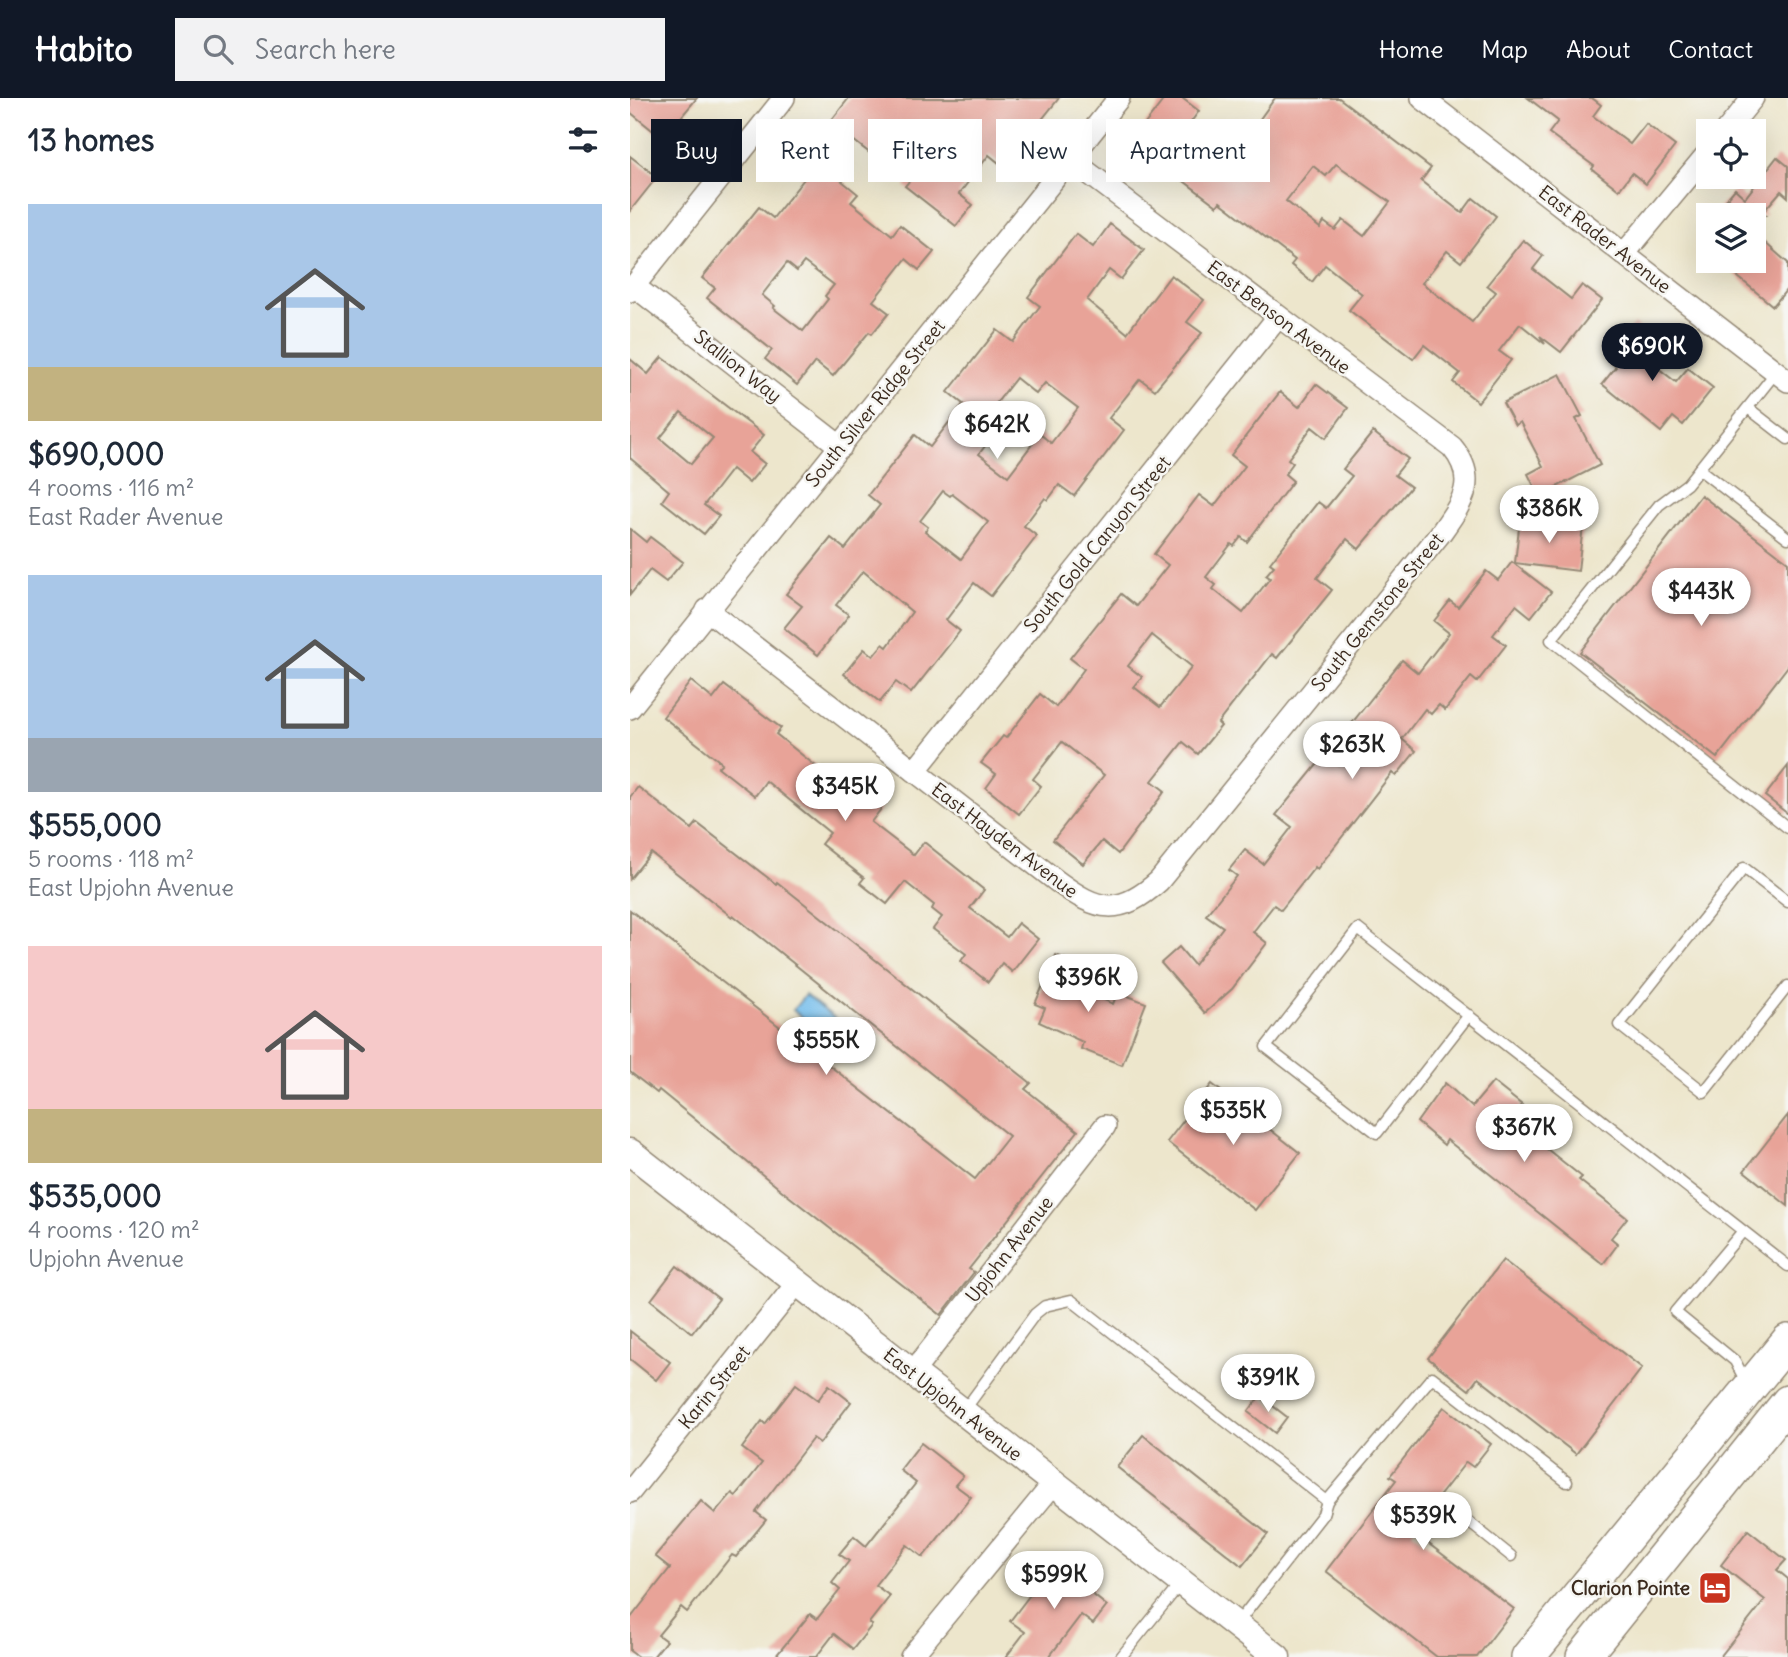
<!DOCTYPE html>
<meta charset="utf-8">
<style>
body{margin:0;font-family:Delius,sans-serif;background:#f2f2f3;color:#1f2937;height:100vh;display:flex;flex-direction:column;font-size:26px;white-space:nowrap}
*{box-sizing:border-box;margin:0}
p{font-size:23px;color:#747a83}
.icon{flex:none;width:38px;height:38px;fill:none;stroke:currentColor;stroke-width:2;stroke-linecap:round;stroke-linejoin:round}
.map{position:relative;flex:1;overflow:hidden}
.details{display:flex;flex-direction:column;background:#fff;width:630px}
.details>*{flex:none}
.banner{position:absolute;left:21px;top:21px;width:665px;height:63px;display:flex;gap:14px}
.controls{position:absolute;left:1066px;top:21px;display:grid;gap:14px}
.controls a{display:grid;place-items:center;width:70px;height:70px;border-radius:0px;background:#fff;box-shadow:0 7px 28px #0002;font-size:35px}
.price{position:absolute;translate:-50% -60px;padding:0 16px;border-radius:24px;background:#fff;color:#222;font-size:23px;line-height:46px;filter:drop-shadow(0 2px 4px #0008)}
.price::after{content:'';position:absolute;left:50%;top:42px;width:21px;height:16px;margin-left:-10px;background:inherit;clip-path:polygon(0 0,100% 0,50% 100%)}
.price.active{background:#111827;color:#fff}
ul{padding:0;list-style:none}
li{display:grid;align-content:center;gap:14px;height:371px;padding:0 28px}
li span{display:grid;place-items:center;height:217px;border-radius:0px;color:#555}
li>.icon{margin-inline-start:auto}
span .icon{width:126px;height:126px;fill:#fffc;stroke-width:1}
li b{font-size:30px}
h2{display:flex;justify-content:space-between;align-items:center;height:84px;padding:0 28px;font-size:30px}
.pill{padding:0 24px;border-radius:0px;background:#fff;box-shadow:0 7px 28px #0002;font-size:24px;line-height:63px}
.pill.active{background:#111827;color:#fff}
header{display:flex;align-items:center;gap:42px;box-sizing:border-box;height:98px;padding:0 35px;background:#111827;color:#fff}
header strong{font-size:33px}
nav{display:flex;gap:38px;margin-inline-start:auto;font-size:24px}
.search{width:490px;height:63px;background:#f2f2f3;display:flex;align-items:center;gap:18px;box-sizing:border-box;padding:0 24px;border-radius:0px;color:#747a83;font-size:26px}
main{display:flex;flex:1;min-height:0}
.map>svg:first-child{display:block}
.water{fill:#73bdec;stroke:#577485;stroke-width:2}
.building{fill:#e8a398;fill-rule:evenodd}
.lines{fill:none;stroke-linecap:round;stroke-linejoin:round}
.service-casing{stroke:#948875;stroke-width:13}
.minor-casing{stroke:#948875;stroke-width:24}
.tertiary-casing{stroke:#948875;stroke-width:29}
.primary-casing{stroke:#948875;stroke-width:36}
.service{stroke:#fff;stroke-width:10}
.minor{stroke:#fff;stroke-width:21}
.tertiary{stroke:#fff;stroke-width:26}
.primary{stroke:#fff;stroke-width:33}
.labels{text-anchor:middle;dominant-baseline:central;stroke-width:5;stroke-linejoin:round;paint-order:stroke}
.street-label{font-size:19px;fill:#3b2a1e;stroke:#f6f6f2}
.poi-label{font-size:19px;font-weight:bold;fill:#3b2a1e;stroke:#f6f6f2;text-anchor:end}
</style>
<header>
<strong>Habito</strong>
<div class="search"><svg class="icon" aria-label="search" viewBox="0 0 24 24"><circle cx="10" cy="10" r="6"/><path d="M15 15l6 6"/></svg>Search here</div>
<nav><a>Home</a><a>Map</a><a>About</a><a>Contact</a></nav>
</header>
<main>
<section class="details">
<h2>13 homes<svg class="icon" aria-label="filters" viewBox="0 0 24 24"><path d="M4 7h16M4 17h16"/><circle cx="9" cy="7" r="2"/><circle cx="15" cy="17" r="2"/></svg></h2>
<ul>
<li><span style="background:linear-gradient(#a9c7e8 75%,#c2b280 0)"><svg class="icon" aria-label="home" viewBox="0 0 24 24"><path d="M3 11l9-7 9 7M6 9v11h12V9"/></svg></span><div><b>$690,000</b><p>4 rooms · 116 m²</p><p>East Rader Avenue</p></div></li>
<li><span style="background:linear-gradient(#a9c7e8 75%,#9aa5b1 0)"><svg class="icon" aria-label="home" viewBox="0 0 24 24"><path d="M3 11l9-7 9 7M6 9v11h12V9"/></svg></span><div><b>$555,000</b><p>5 rooms · 118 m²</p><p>East Upjohn Avenue</p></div></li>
<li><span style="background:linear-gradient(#f6c9c9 75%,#c2b280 0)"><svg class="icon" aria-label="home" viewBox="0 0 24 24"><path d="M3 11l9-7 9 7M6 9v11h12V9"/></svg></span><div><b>$535,000</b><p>4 rooms · 120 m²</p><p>Upjohn Avenue</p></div></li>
</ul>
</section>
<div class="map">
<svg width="1158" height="1559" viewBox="0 0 1158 1559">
<rect width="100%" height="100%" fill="#f6f6f2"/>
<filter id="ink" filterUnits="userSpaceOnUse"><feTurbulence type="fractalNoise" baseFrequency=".0143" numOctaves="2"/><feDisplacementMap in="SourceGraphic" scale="14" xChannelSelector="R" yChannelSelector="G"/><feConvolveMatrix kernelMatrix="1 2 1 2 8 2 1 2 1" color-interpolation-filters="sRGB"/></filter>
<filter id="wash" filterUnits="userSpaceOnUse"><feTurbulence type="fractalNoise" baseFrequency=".00686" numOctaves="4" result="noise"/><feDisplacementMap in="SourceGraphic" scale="28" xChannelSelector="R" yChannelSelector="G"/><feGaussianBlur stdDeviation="1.57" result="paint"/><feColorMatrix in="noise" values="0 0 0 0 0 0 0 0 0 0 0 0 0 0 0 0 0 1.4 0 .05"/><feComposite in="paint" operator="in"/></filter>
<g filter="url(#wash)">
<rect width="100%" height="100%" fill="#ede6cc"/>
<path class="water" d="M175 897 206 921 194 936 163 912Z"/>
<g id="blocks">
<g class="building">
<path d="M0 0H67L51 19 66 31 48 53 0 14Z"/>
<path d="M219 0H429L374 69 359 57 329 96 343 107 326 128 275 88 286 75 249 46 241 56 200 24Z"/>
<path d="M535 0H552L569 13 558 28 589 52 592 47 606 58 630 27 627 25 645 0H709L801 70 791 83 832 115 843 100 866 118 831 164 817 153 792 185 842 224 866 194 857 187 893 142 913 158 903 171 941 201 952 187 972 202 931 254 910 238 915 246 890 226 869 253 881 262 848 304 823 284 830 275 794 247 783 261 719 212 732 196 695 167 682 184 661 167 665 162 590 104 587 108 522 59 535 41 515 26ZM706 66 760 104 734 138 713 122 705 132 694 124 690 130 656 103 683 68 696 78Z"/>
<path d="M898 0H962L971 7 963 18 1000 46 1016 26 1045 48 1016 86 1002 75 989 92 962 71 964 68 919 35 928 23Z"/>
<path d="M174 52 228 96 221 104 262 137 270 127 304 154 289 172 276 161 243 203 259 215 242 236 239 234 203 278 185 264 167 287 135 261 142 252 77 200 85 190 72 180 129 109 143 120 174 81 160 70ZM174 164 204 187 195 198 198 201 173 233 143 210 145 208 132 197 157 165 167 173Z"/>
<path d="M0 58 27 79 0 113Z"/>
<path d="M1147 59 1158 68V99L1151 93 1133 114 1136 117H1083L1105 91 1115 100Z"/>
<path d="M480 126 514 152 491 181 479 172 457 202 497 235 541 177 574 202 557 224 572 235 525 292 510 281 479 320 494 332 444 398 429 387 418 402 415 400 394 428 407 438 361 498 344 485 316 522 330 533 281 595 266 584 250 604 214 576 234 551 243 558 253 546 257 549 282 514 233 473 206 507 219 517 188 557 154 530 172 508 156 496 201 440 215 451 250 407 238 397 285 337 300 349 333 306 318 294 367 232 383 244 410 208 398 199 446 136 463 149ZM386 280 406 296 415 285 448 310 421 345 410 336 378 378 349 356 372 326 358 316ZM313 393 320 398 322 396 358 424 331 461 295 433 298 429 290 423Z"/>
<path d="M1124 135 1158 165V190L1143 208 1089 163H1124Z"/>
<path d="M1004 226 1026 244 1014 259 1046 284 1058 270 1083 290 1053 327 1043 319 1031 334 972 286 986 269 976 261Z"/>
<path d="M32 259 134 337 120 354 135 366 119 385 102 371 74 407 89 418 74 436 32 403 39 393 0 360V261L18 276ZM51 314 83 340 61 366 30 340Z"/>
<path d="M930 276 952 318 946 321 970 367 909 398 898 376 913 368 890 324 885 327 873 305Z"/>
<path d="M686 286 718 310 696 340 682 329 658 361 663 365 655 376 663 383 617 444 611 439 604 448 601 446 576 479 586 487 583 491 613 515 640 480 636 477 644 468 640 465 688 404 696 410 722 378 713 371 743 334 778 361 765 377 781 389 729 451 717 441 687 480 702 492 647 560 642 556 588 625 591 628 568 656 553 644 522 683 535 693 488 756 472 743 453 766 423 742 474 677 432 644 403 681 411 688 389 716 356 690 366 676 351 665 373 638 376 640 410 596 426 609 454 571 440 560 491 496 506 508 538 467 524 456 569 397 584 408 615 368 601 357 650 294 669 309ZM522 537 562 569 530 609 504 589 512 579 498 568Z"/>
<path d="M1071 397 1158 464V568L1087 660 950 554Z"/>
<path d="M890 421 953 427 948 473 885 465Z"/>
<path d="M0 431 16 444 20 439 53 464 36 484 20 472 0 497Z"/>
<path d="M882 464 921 494 901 519 886 507 863 537 876 547 847 584 841 579 815 612 809 607 801 616 795 611 772 641 786 653 766 678 762 675 687 771 685 769 651 812 644 807 623 834 637 845 602 891 575 915 531 865 549 849 564 867 593 829 576 817 607 778 599 772 615 752 633 766 662 729 646 717 695 657 708 667 734 634 722 625 772 562 788 575 819 535 804 523 820 503 828 509 856 473 868 482Z"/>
<path d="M61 583 83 601 94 587 151 630 146 636 192 673 195 669 229 697 231 695 251 711 241 724 284 757 294 744 354 792 340 810 377 839 388 825 408 841 382 874 372 865 358 884 331 863 336 856 303 831 312 819 302 811 304 807 275 784 257 806 230 785 234 780 191 746 200 735 136 683 125 698 88 669 92 665 33 619Z"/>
<path d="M1158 668V716L1135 698Z"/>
<path d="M8 689 62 731 67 725 146 786 147 784 401 985 395 991 448 1033 339 1171 344 1174 311 1217 156 1096 29 992 27 995 0 974V812L345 1081 379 1038 103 817 102 819 21 755 0 781V699Z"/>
<path d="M426 857 449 867 441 887 483 906 488 894 516 905 492 967 451 951 453 944 409 924 415 910 405 906Z"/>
<path d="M863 984 892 1007 888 1012 914 1034 907 1043 952 1079 949 1082 997 1120 981 1140 988 1146 973 1166 817 1042 814 1047 787 1024 815 985 842 1009Z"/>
<path d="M582 986 670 1055 625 1112 537 1044Z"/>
<path d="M1158 1017V1108L1114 1073Z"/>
<path d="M873 1162 1012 1270 946 1356 848 1280 839 1292 798 1260Z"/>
<path d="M47 1168 89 1201 62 1235 21 1202Z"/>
<path d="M0 1233 40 1264 26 1282 0 1261Z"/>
<path d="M166 1286 188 1302 199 1287 221 1304 190 1345 183 1340 126 1414 136 1422 106 1459 102 1457 57 1514 51 1509 28 1537 36 1543 23 1559H8L0 1553V1521L40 1470 25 1458 71 1403 85 1415 102 1395 106 1398 132 1365 112 1350 132 1323 135 1326Z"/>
<path d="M630 1298 657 1319 645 1335 618 1314Z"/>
<path d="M814 1309 861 1346 843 1369 836 1364 782 1433 884 1511 847 1559H807L696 1473 766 1382 760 1378Z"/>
<path d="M513 1337 638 1436 612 1468 487 1369Z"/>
<path d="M291 1345 333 1378 325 1387 341 1399 293 1459 277 1447 245 1487 260 1498 239 1525 242 1527 223 1551 204 1536 186 1559H145L180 1516 187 1521 210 1492 202 1485 219 1463 209 1456 224 1438 236 1448 286 1385 270 1372Z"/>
<path d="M1118 1432 1156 1462 1147 1472 1158 1481V1559H1090L1135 1502 1091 1467Z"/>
<path d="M429 1459 466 1489 461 1495 477 1508 463 1526 451 1517 419 1559H376L395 1534 380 1523Z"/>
</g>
</g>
</g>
<g filter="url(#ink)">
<use href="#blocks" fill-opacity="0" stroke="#948875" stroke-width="2"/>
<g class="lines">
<defs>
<g id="service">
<path d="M1146 274 1057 386 1029 407 921 542 1158 730"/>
<path d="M1118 310 1158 341"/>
<path d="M1069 371 1158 440"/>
<path d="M1158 804 1114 770 989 927 1074 994 1158 888"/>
<path d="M839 917 747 1035 636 949 728 831C872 943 1015 1056 1158 1168"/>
<path d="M1113 1133 1045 1214 1105 1263 1116 1284"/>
<path d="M333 1314 405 1216 415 1208 441 1202 697 1403"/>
<path d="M835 1421 881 1458"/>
<path d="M606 1527 693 1416 697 1403 802 1279 937 1384"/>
<path d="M491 1559 551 1485"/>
</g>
<g id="minor">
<path d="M792 0 1158 283"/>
<path d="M1096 33 1123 0"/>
<path d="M994 156 1078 55"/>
<path d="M4 188 211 349"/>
<path d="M0 193 154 0"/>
<path d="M77 512 428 784C468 813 489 819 529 783L810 436C831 406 850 383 822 349L440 61"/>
<path d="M0 610 489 0"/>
<path d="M285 673 648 219"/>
<path d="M283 1274 475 1028"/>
<path d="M0 1394 168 1184"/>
<path d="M281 1559 424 1385"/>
</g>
<path id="tertiary" d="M0 1054 647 1559"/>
<g id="primary">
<path d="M898 1559 1158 1243"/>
<path d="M953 1559 1158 1304"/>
</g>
</defs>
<use href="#service" class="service-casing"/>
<use href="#minor" class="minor-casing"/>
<use href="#tertiary" class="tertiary-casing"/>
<use href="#primary" class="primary-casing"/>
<use href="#service" class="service"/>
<use href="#minor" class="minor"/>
<use href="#tertiary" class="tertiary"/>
<use href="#primary" class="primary"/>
</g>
</g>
<defs>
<symbol id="hotel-square" viewBox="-11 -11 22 22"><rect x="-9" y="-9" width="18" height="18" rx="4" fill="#c8321e" stroke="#f6f6f2"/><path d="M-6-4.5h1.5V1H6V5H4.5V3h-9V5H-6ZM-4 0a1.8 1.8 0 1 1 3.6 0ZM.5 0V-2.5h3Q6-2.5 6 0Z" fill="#fff"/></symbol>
</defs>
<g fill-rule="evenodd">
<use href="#hotel-square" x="1066" y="1471" width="38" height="38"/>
</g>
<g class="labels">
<g class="street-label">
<text transform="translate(975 141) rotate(38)">East Rader Avenue</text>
<text transform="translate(649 219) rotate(37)">East Benson Avenue</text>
<text transform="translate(108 268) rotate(38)">Stallion Way</text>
<text transform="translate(245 305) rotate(-51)">South Silver Ridge Street</text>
<text transform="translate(467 446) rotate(-51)">South Gold Canyon Street</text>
<text transform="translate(747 514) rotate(-51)">South Gemstone Street</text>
<text transform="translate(375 742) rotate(37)">East Hayden Avenue</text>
<text transform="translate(379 1151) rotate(-52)">Upjohn Avenue</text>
<text transform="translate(84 1289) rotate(-51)">Karin Street</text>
<text transform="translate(323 1306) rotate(38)">East Upjohn Avenue</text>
</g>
<g class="poi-label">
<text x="1060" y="1490">Clarion Pointe</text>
</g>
</g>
</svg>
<div class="controls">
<a><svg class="icon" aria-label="locate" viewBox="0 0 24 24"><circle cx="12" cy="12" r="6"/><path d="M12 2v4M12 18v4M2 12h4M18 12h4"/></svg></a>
<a><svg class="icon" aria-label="layers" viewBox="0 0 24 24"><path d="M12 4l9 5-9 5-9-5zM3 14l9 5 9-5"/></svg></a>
</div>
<b class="price active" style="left:1022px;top:285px">$690K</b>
<b class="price" style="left:367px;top:363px">$642K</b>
<b class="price" style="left:919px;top:447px">$386K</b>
<b class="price" style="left:1071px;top:530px">$443K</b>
<b class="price" style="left:722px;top:683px">$263K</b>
<b class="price" style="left:215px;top:725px">$345K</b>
<b class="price" style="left:458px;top:916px">$396K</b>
<b class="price" style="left:196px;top:979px">$555K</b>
<b class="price" style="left:603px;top:1049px">$535K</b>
<b class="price" style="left:894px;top:1066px">$367K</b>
<b class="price" style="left:638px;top:1316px">$391K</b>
<b class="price" style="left:793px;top:1454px">$539K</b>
<b class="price" style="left:424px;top:1513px">$599K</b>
<div class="banner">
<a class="pill active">Buy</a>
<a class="pill">Rent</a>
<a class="pill">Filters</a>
<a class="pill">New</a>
<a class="pill">Apartment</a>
</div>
</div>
</main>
